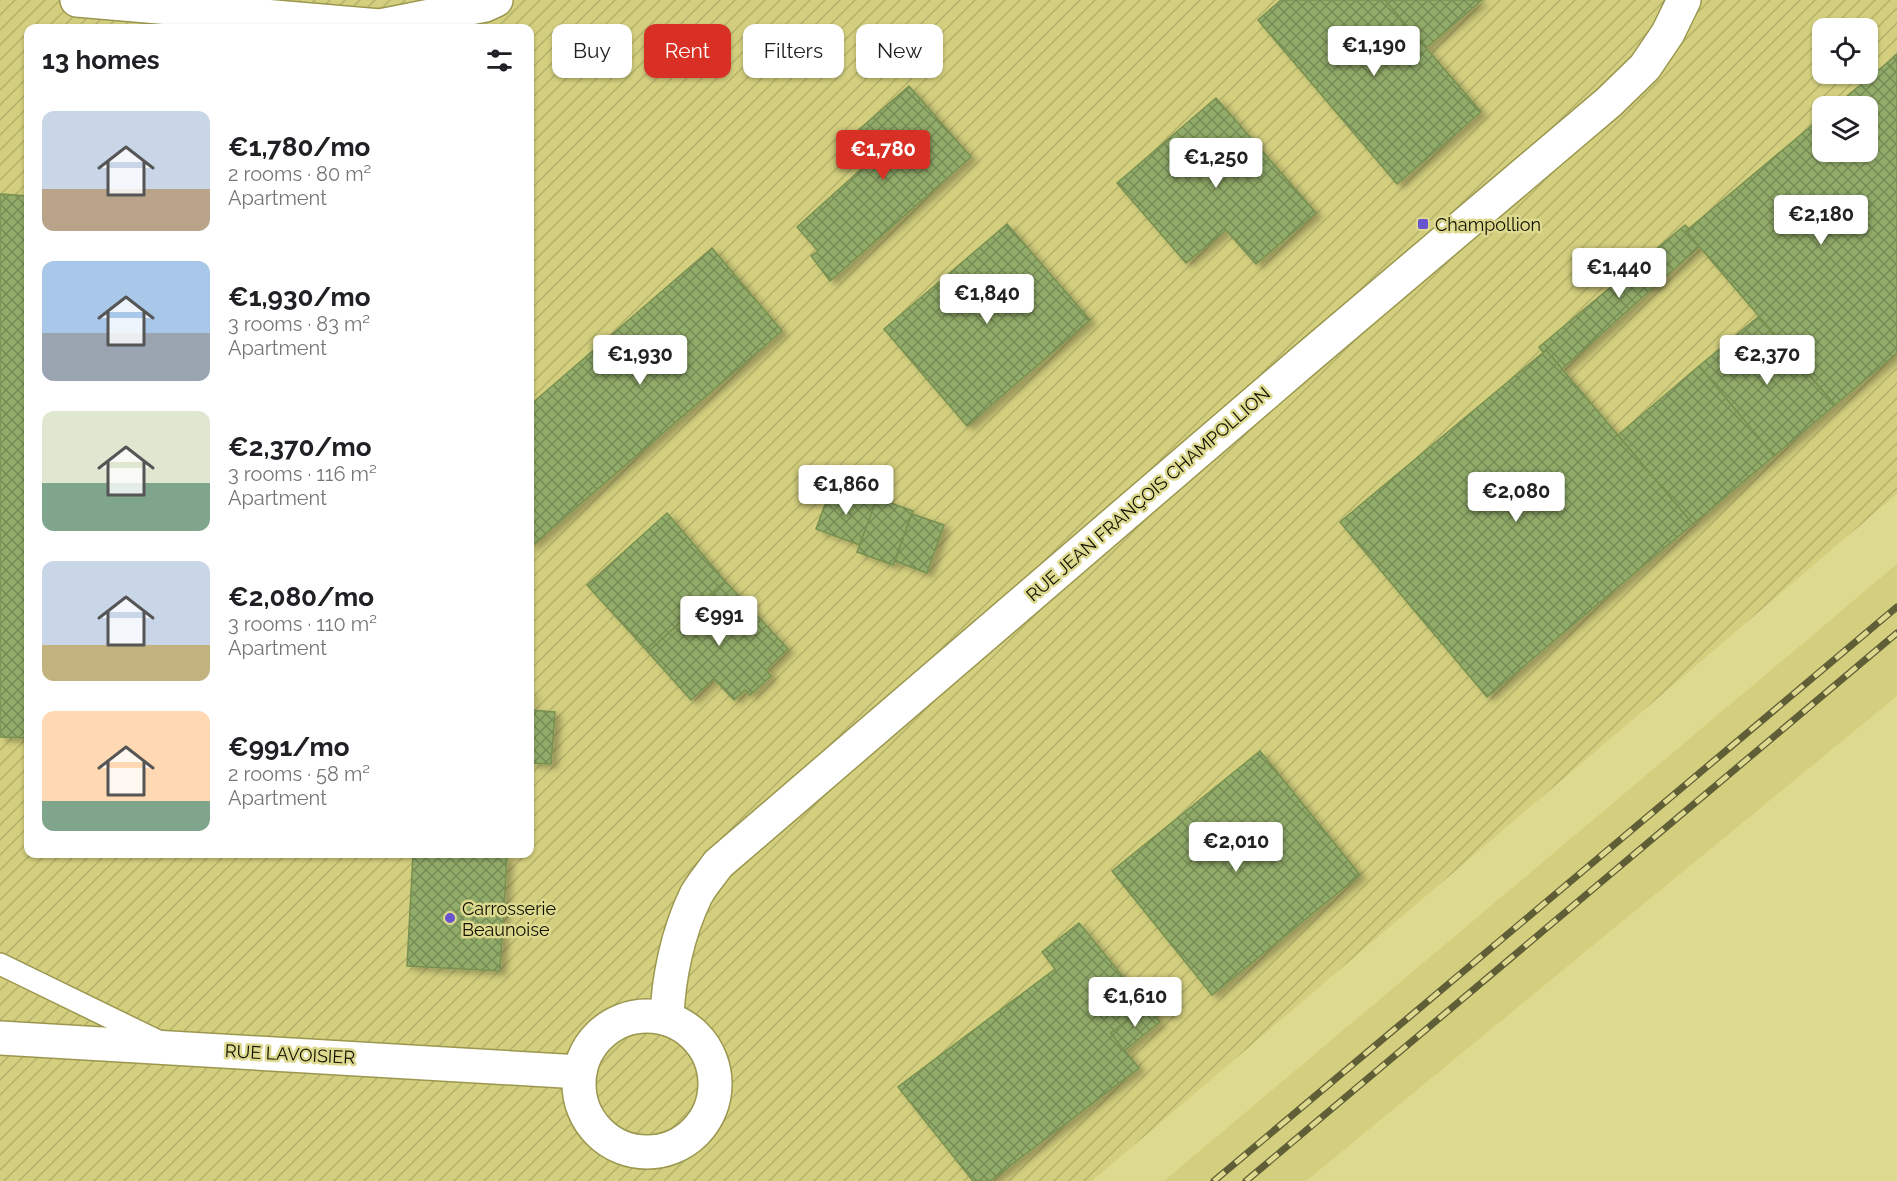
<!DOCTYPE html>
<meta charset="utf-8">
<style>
body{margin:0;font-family:Raleway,sans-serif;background:#f2f2f2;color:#202124;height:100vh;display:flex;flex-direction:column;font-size:22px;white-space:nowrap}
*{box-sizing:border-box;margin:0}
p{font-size:20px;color:#757577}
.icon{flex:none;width:33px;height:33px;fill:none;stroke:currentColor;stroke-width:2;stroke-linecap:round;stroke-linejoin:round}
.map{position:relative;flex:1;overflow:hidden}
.details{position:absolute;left:24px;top:24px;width:510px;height:834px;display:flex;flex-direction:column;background:#fff;border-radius:12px;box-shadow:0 2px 4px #0004}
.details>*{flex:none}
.hud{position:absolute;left:552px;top:24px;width:570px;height:54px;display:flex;gap:12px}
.fabs{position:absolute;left:1812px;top:18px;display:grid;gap:12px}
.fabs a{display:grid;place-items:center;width:66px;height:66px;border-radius:12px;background:#fff;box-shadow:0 2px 4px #0004;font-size:30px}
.price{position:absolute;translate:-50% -51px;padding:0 14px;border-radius:6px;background:#fff;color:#222;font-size:20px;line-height:39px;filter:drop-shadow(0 2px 3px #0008)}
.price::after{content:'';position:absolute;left:50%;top:36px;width:18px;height:14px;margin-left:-9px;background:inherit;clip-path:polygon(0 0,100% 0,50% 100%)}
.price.selected{background:#d93025;color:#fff}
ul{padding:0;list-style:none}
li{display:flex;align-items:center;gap:18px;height:150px;padding:0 18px}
li span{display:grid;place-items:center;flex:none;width:168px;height:120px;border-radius:12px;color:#555}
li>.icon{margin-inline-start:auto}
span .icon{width:72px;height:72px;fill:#fffc;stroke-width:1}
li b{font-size:26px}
h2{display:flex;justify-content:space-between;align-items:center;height:72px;padding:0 18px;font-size:26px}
.chip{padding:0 21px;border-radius:12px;background:#fff;box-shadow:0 2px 4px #0004;font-size:21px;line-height:54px}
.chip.selected{background:#d93025;color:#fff}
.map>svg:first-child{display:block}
.built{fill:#d3cf7e}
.industrial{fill:url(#industrial-furrows);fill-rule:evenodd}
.building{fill:url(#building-cross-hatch);stroke:#799150;stroke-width:1.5;filter:url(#shadow)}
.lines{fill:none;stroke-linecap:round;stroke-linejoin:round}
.service-casing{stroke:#9b974f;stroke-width:24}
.minor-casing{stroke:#9b974f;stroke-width:36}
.service{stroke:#fff;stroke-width:21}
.minor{stroke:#fff;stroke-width:33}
.rail-casing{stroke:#605e37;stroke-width:7}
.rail{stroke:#ddda90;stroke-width:4.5;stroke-dasharray:14;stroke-linecap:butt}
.poi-dot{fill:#6854ce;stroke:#ddda90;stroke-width:2}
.labels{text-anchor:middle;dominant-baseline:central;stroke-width:5;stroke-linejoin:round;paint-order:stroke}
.poi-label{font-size:18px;fill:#131100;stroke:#ddda90;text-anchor:start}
.street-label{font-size:18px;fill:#131100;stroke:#ddda90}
</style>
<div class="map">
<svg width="1897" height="1181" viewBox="0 0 1897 1181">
<defs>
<pattern id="industrial-furrows" width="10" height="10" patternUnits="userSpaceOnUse" patternTransform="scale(1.5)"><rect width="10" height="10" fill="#d3cf7e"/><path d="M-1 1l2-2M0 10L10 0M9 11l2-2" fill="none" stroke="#b4b16b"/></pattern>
<pattern id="building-cross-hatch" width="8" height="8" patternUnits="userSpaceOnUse" patternTransform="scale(1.5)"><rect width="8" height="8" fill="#92ac6a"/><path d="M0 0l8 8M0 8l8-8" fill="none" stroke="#768b55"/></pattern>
<filter id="shadow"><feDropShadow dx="6" dy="4" stdDeviation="3" flood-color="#0004"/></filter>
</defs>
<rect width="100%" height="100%" fill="#ddda90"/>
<path class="built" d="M1897 564V696L1306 1181H1164Z"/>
<path class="industrial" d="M0 0H1897V494L1092 1181H0ZM28 28H530V854H28ZM1822 28H1868V74H1822ZM1822 106H1868V152H1822Z"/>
<g class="building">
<path d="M1281 0H1385L1481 112 1397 184 1258 20Z"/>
<path d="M1385 0H1482L1426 48Z"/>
<path d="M1897 54V74L1887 63Z"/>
<path d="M1887 63 1897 74V353L1835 405 1686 231 1822 117V152H1868V106H1835Z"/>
<path d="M909 86 971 157 830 281 811 256 818 251 797 227 868 163 847 140Z"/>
<path d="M1216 98 1316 213 1256 264 1226 230 1186 263 1117 183Z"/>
<path d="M0 194 28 196V738L0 737Z"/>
<path d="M1007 224 1090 320 967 426 884 329Z"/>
<path d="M1685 225 1689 229 1686 231 1699 247 1562 369 1546 350 1543 352 1539 347Z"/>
<path d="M712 248 782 331 530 547V405Z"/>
<path d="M1758 317 1835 405 1774 456 1699 366Z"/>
<path d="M1546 350 1693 524 1487 697 1340 522Z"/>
<path d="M1699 366 1774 456 1693 524 1618 435Z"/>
<path d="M831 488 875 504 860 545 816 529Z"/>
<path d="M877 498 913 511 893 565 857 552Z"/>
<path d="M667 513 725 581 648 652 587 585Z"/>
<path d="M912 514 944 525 927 573 895 561Z"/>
<path d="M725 581 788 649 766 670 771 676 750 695 745 690 734 700 714 679 691 700 648 652Z"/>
<path d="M530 692H532L531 710 555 712 551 764 530 763Z"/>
<path d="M1260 751 1360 875 1212 995 1112 871Z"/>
<path d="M413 854H463L507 857 500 971 407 966Z"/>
<path d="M1079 923 1146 1005 1111 1033 1139 1068 990 1181H973L898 1087 1055 969 1042 952Z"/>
<path d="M1146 1005 1160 1022 1124 1051 1111 1033Z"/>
</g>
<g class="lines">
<defs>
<path id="service" d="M0 964 158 1041"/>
<g id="minor">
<path d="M77 0 380 26 485 5 496 0"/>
<circle cx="647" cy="1084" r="68"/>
<path d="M667 1019C668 978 678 932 696 895 702 884 711 874 718 864L1301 363 1609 102 1645 67 1668 33 1684 0"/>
<path d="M0 1038 580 1072"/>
</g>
</defs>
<use href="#service" class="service-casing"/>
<use href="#minor" class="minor-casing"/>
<use href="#service" class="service"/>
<use href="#minor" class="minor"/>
<defs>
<g id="rail">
<path d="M1214 1181 1897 607"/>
<path d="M1246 1181 1897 633"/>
</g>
</defs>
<use href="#rail" class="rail-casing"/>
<use href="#rail" class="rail"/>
</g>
<g class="poi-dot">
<rect x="1417" y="218" width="12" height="12" rx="3"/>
<circle cx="450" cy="918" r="6"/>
</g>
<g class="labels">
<g class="poi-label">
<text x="1435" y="224">Champollion</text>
<text x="462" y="908">Carrosserie<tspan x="462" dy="21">Beaunoise</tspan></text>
</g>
<g class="street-label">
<text transform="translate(1148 494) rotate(-41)">RUE JEAN FRANÇOIS CHAMPOLLION</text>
<text transform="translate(290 1054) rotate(3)">RUE LAVOISIER</text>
</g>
</g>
</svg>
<div class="fabs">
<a><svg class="icon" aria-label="locate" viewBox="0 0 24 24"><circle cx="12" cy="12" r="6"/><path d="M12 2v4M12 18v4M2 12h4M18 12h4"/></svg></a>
<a><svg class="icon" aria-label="layers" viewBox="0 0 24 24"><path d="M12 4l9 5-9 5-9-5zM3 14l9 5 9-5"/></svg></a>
</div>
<b class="price" style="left:1374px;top:77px">€1,190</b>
<b class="price selected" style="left:883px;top:181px">€1,780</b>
<b class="price" style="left:1216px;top:189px">€1,250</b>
<b class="price" style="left:1821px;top:246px">€2,180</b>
<b class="price" style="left:1619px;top:299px">€1,440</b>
<b class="price" style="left:987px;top:325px">€1,840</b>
<b class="price" style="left:640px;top:386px">€1,930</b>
<b class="price" style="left:1767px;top:386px">€2,370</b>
<b class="price" style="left:846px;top:516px">€1,860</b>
<b class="price" style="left:1516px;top:523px">€2,080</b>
<b class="price" style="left:719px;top:647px">€991</b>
<b class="price" style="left:1236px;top:873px">€2,010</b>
<b class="price" style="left:1135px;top:1028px">€1,610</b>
<div class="hud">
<a class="chip">Buy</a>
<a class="chip selected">Rent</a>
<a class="chip">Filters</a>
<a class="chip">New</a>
</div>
<section class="details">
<h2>13 homes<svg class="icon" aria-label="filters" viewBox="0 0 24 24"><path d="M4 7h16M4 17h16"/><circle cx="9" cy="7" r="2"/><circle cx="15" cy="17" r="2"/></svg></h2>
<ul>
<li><span style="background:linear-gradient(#c9d6e8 65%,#b9a48a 0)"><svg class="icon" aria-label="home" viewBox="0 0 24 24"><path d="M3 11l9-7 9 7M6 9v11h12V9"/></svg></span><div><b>€1,780/mo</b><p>2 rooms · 80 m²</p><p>Apartment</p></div></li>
<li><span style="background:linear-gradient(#a9c7e8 60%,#9aa5b1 0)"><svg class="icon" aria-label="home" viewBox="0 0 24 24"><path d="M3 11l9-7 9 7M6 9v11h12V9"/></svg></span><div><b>€1,930/mo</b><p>3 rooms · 83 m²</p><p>Apartment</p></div></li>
<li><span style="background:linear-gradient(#dfe7d0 60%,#7fa58c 0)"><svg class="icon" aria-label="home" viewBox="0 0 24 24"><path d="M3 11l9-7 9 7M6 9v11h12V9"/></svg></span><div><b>€2,370/mo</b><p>3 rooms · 116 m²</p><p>Apartment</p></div></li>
<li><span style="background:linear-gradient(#c9d6e8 70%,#c2b280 0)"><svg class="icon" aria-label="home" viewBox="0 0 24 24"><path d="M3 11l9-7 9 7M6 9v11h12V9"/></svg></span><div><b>€2,080/mo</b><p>3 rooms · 110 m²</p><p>Apartment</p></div></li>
<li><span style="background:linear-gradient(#ffd9b3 75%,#7fa58c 0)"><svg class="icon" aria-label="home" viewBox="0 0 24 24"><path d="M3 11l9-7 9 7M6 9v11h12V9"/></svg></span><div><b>€991/mo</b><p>2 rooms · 58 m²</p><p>Apartment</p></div></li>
</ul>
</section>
</div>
